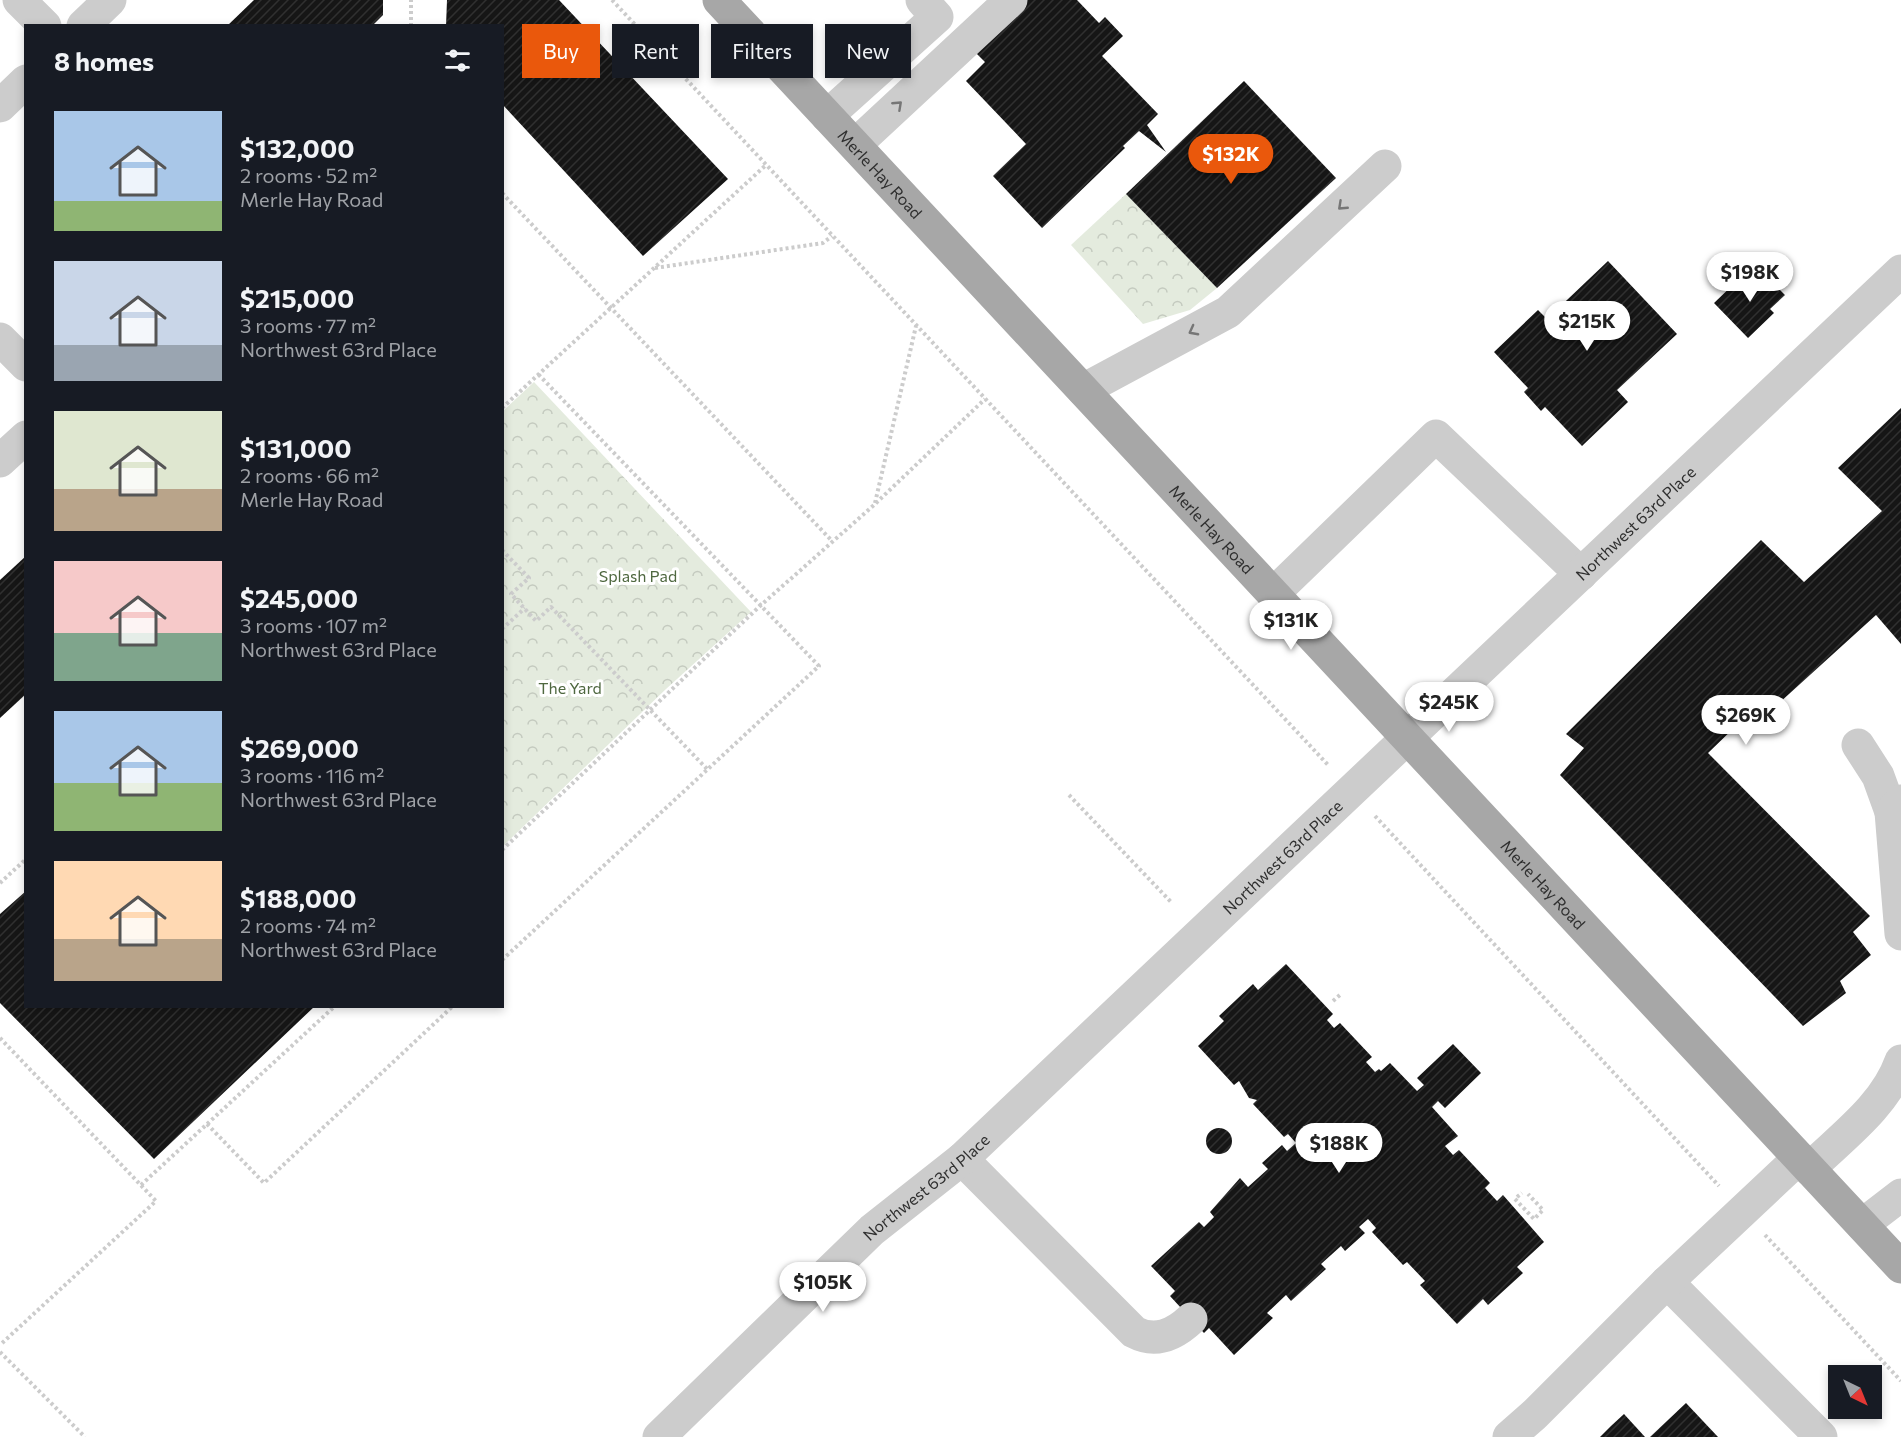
<!DOCTYPE html>
<meta charset="utf-8">
<style>
body{margin:0;font-family:Commissioner,sans-serif;background:#20242c;color:#f1f3f6;height:100vh;display:flex;flex-direction:column;font-size:22px;white-space:nowrap}
*{box-sizing:border-box;margin:0}
p{font-size:20px;color:#9ea1a6}
.icon{flex:none;width:33px;height:33px;fill:none;stroke:currentColor;stroke-width:2;stroke-linecap:round;stroke-linejoin:round}
.map{position:relative;flex:1;overflow:hidden}
.drawer{position:absolute;left:24px;top:24px;width:480px;height:984px;display:flex;flex-direction:column;background:#171b24;border-radius:0px;box-shadow:0 3px 9px #0003}
.drawer>*{flex:none}
.guide{position:absolute;left:522px;top:24px;width:570px;height:54px;display:flex;gap:12px}
.needle{width:39px;rotate:137deg}
.buttons{position:absolute;left:1828px;top:1365px;display:grid;gap:12px}
.buttons a{display:grid;place-items:center;width:54px;height:54px;border-radius:0px;background:#171b24;box-shadow:0 3px 9px #0003;font-size:30px}
.price{position:absolute;translate:-50% -51px;padding:0 14px;border-radius:21px;background:#fff;color:#222;font-size:20px;line-height:39px;filter:drop-shadow(0 2px 3px #0008)}
.price::after{content:'';position:absolute;left:50%;top:36px;width:18px;height:14px;margin-left:-9px;background:inherit;clip-path:polygon(0 0,100% 0,50% 100%)}
.price.on{background:#ea580c;color:#fff}
ul{padding:0;list-style:none}
li{display:flex;align-items:center;gap:18px;height:150px;padding:0 30px}
li span{display:grid;place-items:center;flex:none;width:168px;height:120px;border-radius:0px;color:#555}
li>.icon{margin-inline-start:auto}
span .icon{width:72px;height:72px;fill:#fffc;stroke-width:1}
li b{font-size:26px}
h2{display:flex;justify-content:space-between;align-items:center;height:72px;padding:0 30px;font-size:26px}
.chip{padding:0 21px;border-radius:0px;background:#171b24;box-shadow:0 3px 9px #0003;font-size:21px;line-height:54px}
.chip.on{background:#ea580c;color:#fff}
.map>svg:first-child{display:block}
.forest{fill:url(#forest-crowns)}
.building{fill:url(#building-hatch)}
.lines{fill:none;stroke-linecap:round;stroke-linejoin:round}
.path{stroke:#ccc;stroke-width:4;stroke-dasharray:3 3;stroke-linecap:butt}
.minor{stroke:#ccc;stroke-width:33}
.major{stroke:#a7a7a7;stroke-width:33}
.oneway{stroke:#767676}
.labels{text-anchor:middle;dominant-baseline:central;stroke-width:6;stroke-linejoin:round;paint-order:stroke}
.street-label{font-size:16px;fill:#2f2f2f;stroke:#fff}
.park-label{font-size:16px;fill:#4f6840;stroke:#fff}
</style>
<div class="map">
<svg width="1901" height="1437" viewBox="0 0 1901 1437">
<defs>
<pattern id="forest-crowns" width="20" height="18" patternUnits="userSpaceOnUse" patternTransform="scale(1.5)"><rect width="20" height="18" fill="#e4ebde"/><path d="M2 6a3 3 0 1 1 6 0M12 15a3 3 0 1 1 6 0" fill="none" stroke="#c4cabf"/></pattern>
<pattern id="building-hatch" width="6" height="6" patternUnits="userSpaceOnUse" patternTransform="scale(1.5)"><rect width="6" height="6" fill="#161616"/><path d="M-1 1l2-2M0 6l6-6M5 7l2-2" fill="none" stroke="#303030"/></pattern>
</defs>
<rect width="100%" height="100%" fill="#fff"/>
<g class="forest">
<path d="M1126 194 1217 288 1190 310 1143 324 1071 245Z"/>
<path d="M534 382 751 612 666 689 503 846V411Z"/>
</g>
<g class="building">
<path d="M254 0H383V15L372 26H227Z"/>
<path d="M447 0H559L728 179 643 256 502 104V26H446Z"/>
<path d="M1023 0H1077L1099 23 1105 17 1123 36 1102 56 1158 114 1147 125 1166 152 1139 131 1123 146 1125 148 1042 228 993 176 1026 144 966 81 985 62 972 49Z"/>
<path d="M1244 81 1336 178 1217 288 1126 194Z"/>
<path d="M1608 261 1677 334 1617 390 1628 402 1582 446 1545 407 1541 411 1524 392 1528 388 1494 352 1538 310 1547 319Z"/>
<path d="M1761 271 1785 295 1770 309 1774 313 1748 338 1714 303 1740 278 1746 285Z"/>
<path d="M1901 408V644L1876 615 1777 705 1765 698 1708 753 1870 916 1853 932 1871 955 1840 981 1846 993 1803 1026 1560 775 1584 748 1566 734 1761 540 1804 582 1882 511 1838 468Z"/>
<path d="M26 556V694L0 718V580Z"/>
<path d="M26 891V1006H315L154 1159 0 1003V914Z"/>
<path d="M1286 964 1333 1014 1327 1020 1334 1028 1340 1023 1372 1057 1366 1062 1375 1072 1379 1069 1381 1071 1390 1063 1417 1091 1424 1085 1417 1078 1453 1044 1481 1073 1445 1108 1438 1101 1432 1107 1458 1136 1445 1146 1453 1155 1459 1150 1490 1183 1485 1188 1497 1201 1503 1195 1544 1242 1517 1267 1523 1273 1488 1305 1483 1299 1457 1324 1420 1285 1425 1281 1407 1262 1403 1265 1372 1232 1376 1228 1368 1219 1359 1227 1365 1233 1345 1251 1341 1246 1321 1264 1326 1269 1291 1301 1286 1295 1267 1313 1273 1318 1234 1355 1209 1328 1204 1333 1170 1296 1175 1291 1151 1266 1199 1222 1204 1227 1214 1217 1210 1212 1240 1178 1248 1187 1268 1169 1262 1163 1282 1145 1287 1151 1296 1143 1288 1134 1284 1137 1253 1104 1257 1100 1249 1098 1239 1081 1234 1085 1198 1046 1224 1021 1219 1016 1253 984 1258 990Z"/>
<circle cx="1219" cy="1141" r="13"/>
<path d="M1686 1403 1718 1437H1650Z"/>
<path d="M1624 1414 1645 1437H1600L1611 1426Z"/>
</g>
<g class="lines">
<g class="path">
<path d="M612 0 1329 766"/>
<path d="M411 26V0"/>
<path d="M502 193 832 541"/>
<path d="M655 268 823 243 832 236"/>
<path d="M502 408 766 165"/>
<path d="M875 503 916 326"/>
<path d="M502 550 529 578 511 594 536 621 551 607 708 770"/>
<path d="M502 629 525 608"/>
<path d="M1069 795 1171 902"/>
<path d="M1375 816 1719 1186"/>
<path d="M502 850 760 606 874 505 985 399"/>
<path d="M0 883 26 859"/>
<path d="M502 960 819 666 538 374"/>
<path d="M1333 1001 1340 995"/>
<path d="M0 1038 156 1201 0 1345"/>
<path d="M207 1124 264 1183 453 1006"/>
<path d="M141 1185 335 1006"/>
<path d="M1517 1197 1522 1193"/>
<path d="M1515 1199 1534 1219 1543 1210 1528 1194"/>
<path d="M1765 1235 1901 1381"/>
<path d="M0 1352 85 1437"/>
</g>
<g class="minor">
<path d="M19 0 45 26"/>
<path d="M83 26 110 0"/>
<path d="M0 106 26 81"/>
<path d="M827 116 937 17 922 0"/>
<path d="M855 145 1011 0"/>
<path d="M0 339 26 365"/>
<path d="M1083 390 1228 312 1385 166"/>
<path d="M0 461 26 437"/>
<path d="M1273 594 1436 436 1581 574"/>
<path d="M1858 745 1878 776 1891 812"/>
<path d="M1901 801 1891 812 1901 934"/>
<path d="M962 1159 1134 1332C1155 1343 1174 1335 1191 1319"/>
<path d="M1809 1169C1843 1136 1885 1106 1901 1061"/>
<path d="M1862 1225 1901 1195"/>
<path d="M1667 1282 1821 1437"/>
<path id="s1" d="M659 1437 872 1230 962 1159 1901 271"/>
<path d="M1509 1437 1534 1415 1667 1282 1799 1158"/>
</g>
<path class="major" id="s2" d="M719 0 1901 1267"/>
</g>
<defs><path id="oneway-chevron" d="M-2-3.5L2.5 0L-2 3.5" fill="none" stroke-width="1.6" stroke-linecap="round" stroke-linejoin="round" transform="scale(1.5)"/></defs>
<g class="oneway">
<use href="#oneway-chevron" transform="translate(898 105) rotate(-43)"/>
<use href="#oneway-chevron" transform="translate(1342 206) rotate(137)"/>
<use href="#oneway-chevron" transform="translate(1193 331) rotate(152)"/>
</g>
<g class="labels">
<g class="street-label">
<text stroke="none"><textPath href="#s2" startOffset="237">Merle Hay Road</textPath></text>
<text stroke="none"><textPath href="#s1" startOffset="1338">Northwest 63rd Place</textPath></text>
<text stroke="none"><textPath href="#s2" startOffset="723">Merle Hay Road</textPath></text>
<text stroke="none"><textPath href="#s1" startOffset="852">Northwest 63rd Place</textPath></text>
<text stroke="none"><textPath href="#s2" startOffset="1209">Merle Hay Road</textPath></text>
<text stroke="none"><textPath href="#s1" startOffset="366">Northwest 63rd Place</textPath></text>
</g>
<g class="park-label">
<text x="638" y="575">Splash Pad</text>
<text x="570" y="687">The Yard</text>
</g>
</g>
</svg>
<div class="buttons">
<a><svg class="needle" viewBox="-14 -14 28 28"><path d="M0-13l5 13h-10z" fill="#e53935"/><path d="M0 13l5-13h-10z" fill="#9ea1a6"/></svg></a>
</div>
<b class="price on" style="left:1231px;top:185px">$132K</b>
<b class="price" style="left:1750px;top:303px">$198K</b>
<b class="price" style="left:1587px;top:352px">$215K</b>
<b class="price" style="left:1291px;top:651px">$131K</b>
<b class="price" style="left:1449px;top:733px">$245K</b>
<b class="price" style="left:1746px;top:746px">$269K</b>
<b class="price" style="left:1339px;top:1174px">$188K</b>
<b class="price" style="left:823px;top:1313px">$105K</b>
<div class="guide">
<a class="chip on">Buy</a>
<a class="chip">Rent</a>
<a class="chip">Filters</a>
<a class="chip">New</a>
</div>
<section class="drawer">
<h2>8 homes<svg class="icon" aria-label="filters" viewBox="0 0 24 24"><path d="M4 7h16M4 17h16"/><circle cx="9" cy="7" r="2"/><circle cx="15" cy="17" r="2"/></svg></h2>
<ul>
<li><span style="background:linear-gradient(#a9c7e8 75%,#8fb573 0)"><svg class="icon" aria-label="home" viewBox="0 0 24 24"><path d="M3 11l9-7 9 7M6 9v11h12V9"/></svg></span><div><b>$132,000</b><p>2 rooms · 52 m²</p><p>Merle Hay Road</p></div></li>
<li><span style="background:linear-gradient(#c9d6e8 70%,#9aa5b1 0)"><svg class="icon" aria-label="home" viewBox="0 0 24 24"><path d="M3 11l9-7 9 7M6 9v11h12V9"/></svg></span><div><b>$215,000</b><p>3 rooms · 77 m²</p><p>Northwest 63rd Place</p></div></li>
<li><span style="background:linear-gradient(#dfe7d0 65%,#b9a48a 0)"><svg class="icon" aria-label="home" viewBox="0 0 24 24"><path d="M3 11l9-7 9 7M6 9v11h12V9"/></svg></span><div><b>$131,000</b><p>2 rooms · 66 m²</p><p>Merle Hay Road</p></div></li>
<li><span style="background:linear-gradient(#f6c9c9 60%,#7fa58c 0)"><svg class="icon" aria-label="home" viewBox="0 0 24 24"><path d="M3 11l9-7 9 7M6 9v11h12V9"/></svg></span><div><b>$245,000</b><p>3 rooms · 107 m²</p><p>Northwest 63rd Place</p></div></li>
<li><span style="background:linear-gradient(#a9c7e8 60%,#8fb573 0)"><svg class="icon" aria-label="home" viewBox="0 0 24 24"><path d="M3 11l9-7 9 7M6 9v11h12V9"/></svg></span><div><b>$269,000</b><p>3 rooms · 116 m²</p><p>Northwest 63rd Place</p></div></li>
<li><span style="background:linear-gradient(#ffd9b3 65%,#b9a48a 0)"><svg class="icon" aria-label="home" viewBox="0 0 24 24"><path d="M3 11l9-7 9 7M6 9v11h12V9"/></svg></span><div><b>$188,000</b><p>2 rooms · 74 m²</p><p>Northwest 63rd Place</p></div></li>
</ul>
</section>
</div>
